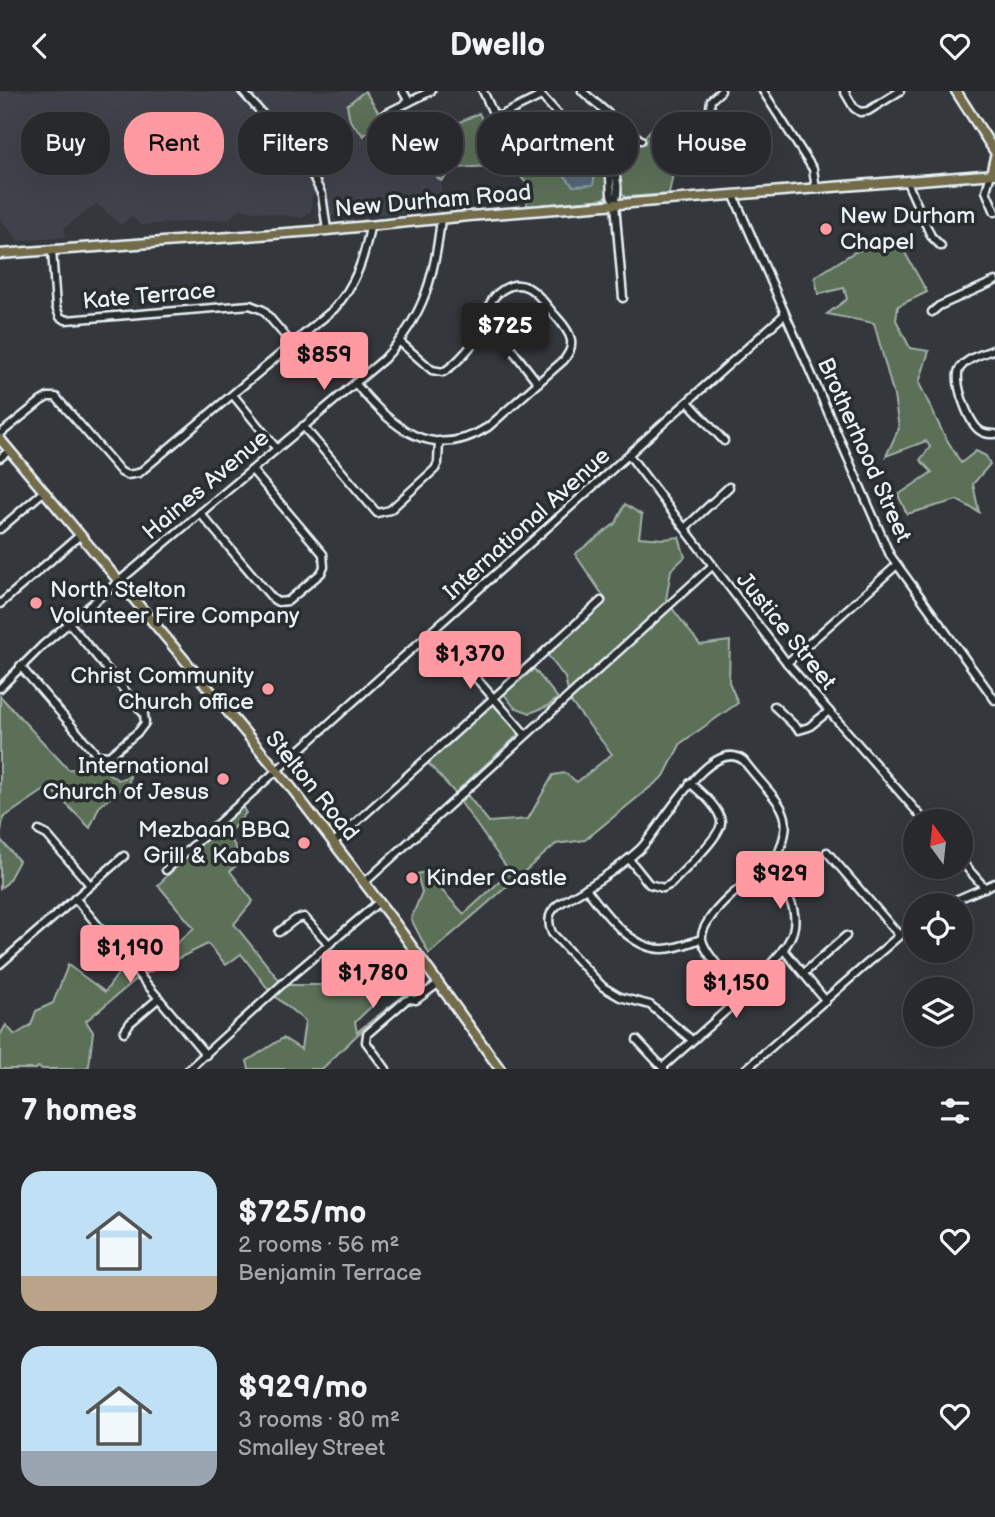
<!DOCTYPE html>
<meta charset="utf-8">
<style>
body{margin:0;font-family:"Balsamiq Sans",sans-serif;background:#333538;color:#f1f3f6;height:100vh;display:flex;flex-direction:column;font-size:26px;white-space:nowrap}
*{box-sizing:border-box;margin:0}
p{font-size:23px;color:#a4a6a9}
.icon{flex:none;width:38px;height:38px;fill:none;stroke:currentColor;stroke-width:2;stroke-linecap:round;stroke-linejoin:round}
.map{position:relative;height:978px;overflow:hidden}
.sheet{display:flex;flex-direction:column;background:#27292c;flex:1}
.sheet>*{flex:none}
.hud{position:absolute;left:21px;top:21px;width:954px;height:63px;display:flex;gap:14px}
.needle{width:46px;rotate:345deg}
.tools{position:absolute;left:903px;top:718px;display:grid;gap:14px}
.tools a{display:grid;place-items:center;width:70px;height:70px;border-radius:50%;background:#27292c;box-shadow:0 7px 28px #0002,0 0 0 2px #434548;font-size:35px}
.price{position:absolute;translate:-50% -60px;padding:0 16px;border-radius:7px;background:#ff9aa2;color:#111;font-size:23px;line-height:46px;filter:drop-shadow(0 2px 4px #0008)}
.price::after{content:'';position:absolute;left:50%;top:42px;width:21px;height:16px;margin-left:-10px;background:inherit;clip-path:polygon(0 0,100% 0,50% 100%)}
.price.current{background:#222;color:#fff}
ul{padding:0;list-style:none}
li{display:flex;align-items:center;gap:21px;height:175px;padding:0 21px}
li span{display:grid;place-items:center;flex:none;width:196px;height:140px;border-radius:21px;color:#555}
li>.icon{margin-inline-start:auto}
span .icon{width:84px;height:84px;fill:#fffc;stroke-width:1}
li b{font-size:30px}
h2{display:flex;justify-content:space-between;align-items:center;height:84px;padding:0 21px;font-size:30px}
.chip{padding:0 24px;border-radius:28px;background:#27292c;box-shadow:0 7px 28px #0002,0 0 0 2px #434548;font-size:24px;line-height:63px}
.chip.current{background:#ff9aa2;color:#111}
header{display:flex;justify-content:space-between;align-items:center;height:91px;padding:0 21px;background:#27292c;font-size:32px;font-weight:700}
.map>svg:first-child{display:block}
.built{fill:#40434b}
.green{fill:#5b6f59;stroke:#a2b0a8;stroke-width:2}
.water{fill:#546877;stroke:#8f9fab;stroke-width:2}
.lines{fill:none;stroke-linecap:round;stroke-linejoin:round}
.minor-casing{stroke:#e8f1f8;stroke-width:11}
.major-casing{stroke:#e8f1f8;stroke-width:13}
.minor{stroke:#2a2d2e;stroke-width:6}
.major{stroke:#736c4b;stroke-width:8}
.poi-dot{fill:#ff9aa2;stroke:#2a2d2e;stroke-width:2.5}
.labels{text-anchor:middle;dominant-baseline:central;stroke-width:7;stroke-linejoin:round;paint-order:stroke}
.street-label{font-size:23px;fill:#e8f1f8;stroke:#2a2d2e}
.poi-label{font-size:23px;fill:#e8f1f8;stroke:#2a2d2e;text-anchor:start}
</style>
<header><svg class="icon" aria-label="back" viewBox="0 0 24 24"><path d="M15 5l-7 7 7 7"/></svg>Dwello<svg class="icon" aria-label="heart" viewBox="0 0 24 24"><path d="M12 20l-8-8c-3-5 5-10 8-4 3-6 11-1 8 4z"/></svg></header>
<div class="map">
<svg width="995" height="978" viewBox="0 0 995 978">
<rect width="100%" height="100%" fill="#34373b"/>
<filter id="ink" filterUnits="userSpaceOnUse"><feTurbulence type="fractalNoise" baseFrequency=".0143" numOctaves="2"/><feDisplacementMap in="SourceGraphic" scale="14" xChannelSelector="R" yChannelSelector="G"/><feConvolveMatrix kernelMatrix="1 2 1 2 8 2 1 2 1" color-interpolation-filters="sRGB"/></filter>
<g filter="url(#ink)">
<path class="built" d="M0 0H360L362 2 347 14 350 30 392 77 398 73 405 80 420 68 441 90 442 121 327 125 324 104H312L311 120 302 127 240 118 229 128 140 134 132 125 121 134 97 113 64 137 66 146 19 150 0 127Z"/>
<g class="green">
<path d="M365 0 381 25 364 45 350 30 347 14Z"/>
<path d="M479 22 487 39 499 44 511 61 521 64 531 59 538 73 574 56 563 38 567 36C585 56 612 75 607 105L603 108 527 115 526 92 511 74 456 77 441 90 429 78 439 67 451 35Z"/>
<path d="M658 30 664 36C664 53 661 70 673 83L669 103 625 106C618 100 611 69 612 59L622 69 627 63 621 54 628 43 640 52Z"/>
<path d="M899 151 927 201 898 215 896 229 910 257 929 260 919 292 943 342 961 372 976 360 986 365 990 373 973 393 979 421 957 409 907 423 898 404 932 381 920 369 930 356 926 350 886 365 899 337 894 305 874 232 827 223 847 208 844 197 818 203 815 186 853 162 870 155Z"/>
<path d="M625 413 642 424 639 446 664 448 679 446 685 466 671 479 666 509 700 554 730 550 729 591 738 612 681 652 664 685 585 749 556 753 429 863 411 828 422 801 417 783 425 781 464 823 510 781 457 706 464 700 489 731 528 728 553 684 565 682 577 691 612 663 570 610 565 587 547 563 606 509 575 463 616 432Z"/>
<path d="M534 578 558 607 548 615 530 622 514 616 504 603Z"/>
<path d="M0 605 68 678 105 680 118 689 130 685 129 691 99 716 90 737 49 696 3 727 0 748 19 770 7 792 0 797Z"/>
<path d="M494 612 521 641 455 702 428 672Z"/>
<path d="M240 712 246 722 228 743 243 769 230 780 253 810 234 833 283 894H352L376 911 355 931 357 941 425 888 357 944 322 978H249L247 970 283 947 301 958 305 930 272 903 241 863 226 874 208 853 139 886 86 930 93 941 89 975 85 978H42L38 976 36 978H0V944L6 934 15 944 31 934 36 920 53 912 68 874 105 901 124 874 132 877 168 860 194 837 158 794Z"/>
</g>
<path class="water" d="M579 69C590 72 597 83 593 94L573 95 561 80 563 75Z"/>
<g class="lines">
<defs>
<g id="minor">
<path d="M242 0 307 73 322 104 327 139"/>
<path d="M403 0 409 11"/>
<path d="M483 0 493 22 498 26 541 5"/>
<path d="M537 0 566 32 586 44 589 52"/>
<path d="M582 0 618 31 641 49"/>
<path d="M721 0 711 9 710 17 728 38 738 41"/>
<path d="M763 0 813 78 816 98"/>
<path d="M844 0 854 17 860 21 868 20 900 0"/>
<path d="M385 23 431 0"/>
<path d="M575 39C579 48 584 49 591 54 611 69 623 87 615 113"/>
<path d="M604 49 608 54 607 66"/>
<path d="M524 53 566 32"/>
<path d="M595 57 618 31"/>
<path d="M600 63 610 86 611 104 615 113 623 207"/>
<path d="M991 83 986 100 995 121"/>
<path d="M907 91 931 145 941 155"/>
<path d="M734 105 890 464 995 609"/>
<path d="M52 159 56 216 60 226 66 229 250 214 263 219 292 253"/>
<path d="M932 221 939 215 995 190"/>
<path d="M482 238 503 247 538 292"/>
<path d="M995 258C984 263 968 266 960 277 952 288 968 330 979 339 984 343 989 343 995 343"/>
<path d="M355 292C390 335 431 372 488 336L564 269C569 262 572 257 571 249 569 239 560 230 553 222 538 203 522 181 497 203 487 212 488 225 483 237 478 249 455 275 443 281L432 279 400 251"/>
<path d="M233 304 277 358"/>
<path d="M688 311 724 350"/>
<path d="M303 335 377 422 390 419 435 378 438 372 439 350"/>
<path d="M0 343 41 310 48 306H56L121 381 127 384 139 382 334 218C356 193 364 168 370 136"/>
<path d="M629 364 787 572 925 730"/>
<path d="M0 367 9 360"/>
<path d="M200 422 273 508 278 511 288 510 321 482 324 476 323 463 252 379"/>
<path d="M686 436 729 396"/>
<path d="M0 438 43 401"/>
<path d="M0 513 79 445"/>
<path d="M434 539 525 643"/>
<path d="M787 572 897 474"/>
<path d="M20 575 97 664 109 665 139 640 145 632 144 623 69 532"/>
<path d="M0 597 43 554 384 268C424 225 435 185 441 127"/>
<path d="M774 615 799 639 809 636 829 620"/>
<path d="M39 740 47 744 90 794"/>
<path d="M333 752 601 510"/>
<path d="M827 761 899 844"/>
<path d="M629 768 649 793 663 797 671 793C681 782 724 743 721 730 719 716 700 701 690 692"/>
<path d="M961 770 985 797"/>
<path d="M166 779 785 223"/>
<path d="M364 792 712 475"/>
<path d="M586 797C603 820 631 859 663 858 676 858 689 852 701 848"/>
<path d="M75 807 206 964"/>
<path d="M944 814 995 792"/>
<path d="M279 841 296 828 304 826 329 853"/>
<path d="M783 858 826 910"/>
<path d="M0 873 124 765"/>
<path d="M804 882 846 845"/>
<path d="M744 904C733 892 704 863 702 848 699 828 751 782 769 783"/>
<path d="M124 941 130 932 159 907"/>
<path d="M637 949 664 978"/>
<path d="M692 949 650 914 620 906 603 896 552 842C547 830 548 821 559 813 587 797 616 780 640 758 660 739 711 642 744 670 782 720 802 718 769 783"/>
<path d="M663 976C699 943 737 913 769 875 778 865 789 854 793 840 799 819 786 796 769 783"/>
<path d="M189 978 290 886 379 811"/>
<path d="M386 978 366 951 367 943 405 910 410 908 416 909 439 892"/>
<path d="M746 978 915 831"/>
</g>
<g id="major">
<path d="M956 0 995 61"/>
<path d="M991 83 995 66"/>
<path d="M0 163 327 139 469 125 995 83"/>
<path d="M0 348 290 695 395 832 500 978"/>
</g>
</defs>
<use href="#minor" class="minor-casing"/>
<use href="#major" class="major-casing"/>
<use href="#minor" class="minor"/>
<use href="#major" class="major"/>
</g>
</g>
<g class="poi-dot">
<circle cx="826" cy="138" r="7"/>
<circle cx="36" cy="512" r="7"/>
<circle cx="268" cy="598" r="7"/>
<circle cx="223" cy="688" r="7"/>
<circle cx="304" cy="752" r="7"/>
<circle cx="412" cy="787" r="7"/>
</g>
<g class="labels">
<g class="street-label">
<text transform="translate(433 110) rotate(-5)">New Durham Road</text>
<text transform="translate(149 205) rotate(-5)">Kate Terrace</text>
<text transform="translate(864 359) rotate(66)">Brotherhood Street</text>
<text transform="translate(206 394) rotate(-40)">Haines Avenue</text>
<text transform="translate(527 433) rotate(-42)">International Avenue</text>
<text transform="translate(786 540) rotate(51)">Justice Street</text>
<text transform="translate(312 695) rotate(51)">Stelton Road</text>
</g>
<g class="poi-label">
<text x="840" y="125">New Durham<tspan x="840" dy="26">Chapel</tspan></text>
<text x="50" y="499">North Stelton<tspan x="50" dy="26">Volunteer Fire Company</tspan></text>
<text x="254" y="585" text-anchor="end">Christ Community<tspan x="254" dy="26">Church office</tspan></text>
<text x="209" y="675" text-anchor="end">International<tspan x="209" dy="26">Church of Jesus</tspan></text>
<text x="290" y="739" text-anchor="end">Mezbaan BBQ<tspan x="290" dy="26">Grill &amp; Kababs</tspan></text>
<text x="426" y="787">Kinder Castle</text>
</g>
</g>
</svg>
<div class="tools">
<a><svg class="needle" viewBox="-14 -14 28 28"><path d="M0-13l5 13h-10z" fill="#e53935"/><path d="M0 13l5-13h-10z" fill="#a4a6a9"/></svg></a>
<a><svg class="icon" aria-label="locate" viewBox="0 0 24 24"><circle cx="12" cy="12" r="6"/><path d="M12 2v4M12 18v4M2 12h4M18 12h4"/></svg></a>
<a><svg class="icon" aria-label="layers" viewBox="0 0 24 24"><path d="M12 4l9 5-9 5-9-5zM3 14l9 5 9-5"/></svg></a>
</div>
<b class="price current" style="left:505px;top:272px">$725</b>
<b class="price" style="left:324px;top:301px">$859</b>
<b class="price" style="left:470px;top:600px">$1,370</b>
<b class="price" style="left:780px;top:820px">$929</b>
<b class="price" style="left:130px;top:894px">$1,190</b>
<b class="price" style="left:373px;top:919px">$1,780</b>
<b class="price" style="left:736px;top:929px">$1,150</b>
<div class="hud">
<a class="chip">Buy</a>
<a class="chip current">Rent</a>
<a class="chip">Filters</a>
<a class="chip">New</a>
<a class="chip">Apartment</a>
<a class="chip">House</a>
</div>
</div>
<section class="sheet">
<h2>7 homes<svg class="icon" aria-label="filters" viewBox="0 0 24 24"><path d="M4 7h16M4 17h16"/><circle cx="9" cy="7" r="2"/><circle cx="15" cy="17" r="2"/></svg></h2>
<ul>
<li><span style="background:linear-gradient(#bfe0f5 75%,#b9a48a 0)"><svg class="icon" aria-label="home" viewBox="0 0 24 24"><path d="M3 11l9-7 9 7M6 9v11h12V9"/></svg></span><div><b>$725/mo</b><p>2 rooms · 56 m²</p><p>Benjamin Terrace</p></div><svg class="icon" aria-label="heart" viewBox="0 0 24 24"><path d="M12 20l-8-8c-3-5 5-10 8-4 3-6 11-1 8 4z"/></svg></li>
<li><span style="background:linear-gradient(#bfe0f5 75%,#9aa5b1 0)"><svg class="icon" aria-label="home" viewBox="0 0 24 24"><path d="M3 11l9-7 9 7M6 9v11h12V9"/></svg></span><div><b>$929/mo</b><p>3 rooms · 80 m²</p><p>Smalley Street</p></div><svg class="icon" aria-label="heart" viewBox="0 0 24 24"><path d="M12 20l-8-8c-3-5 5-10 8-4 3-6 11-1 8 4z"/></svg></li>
</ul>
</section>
